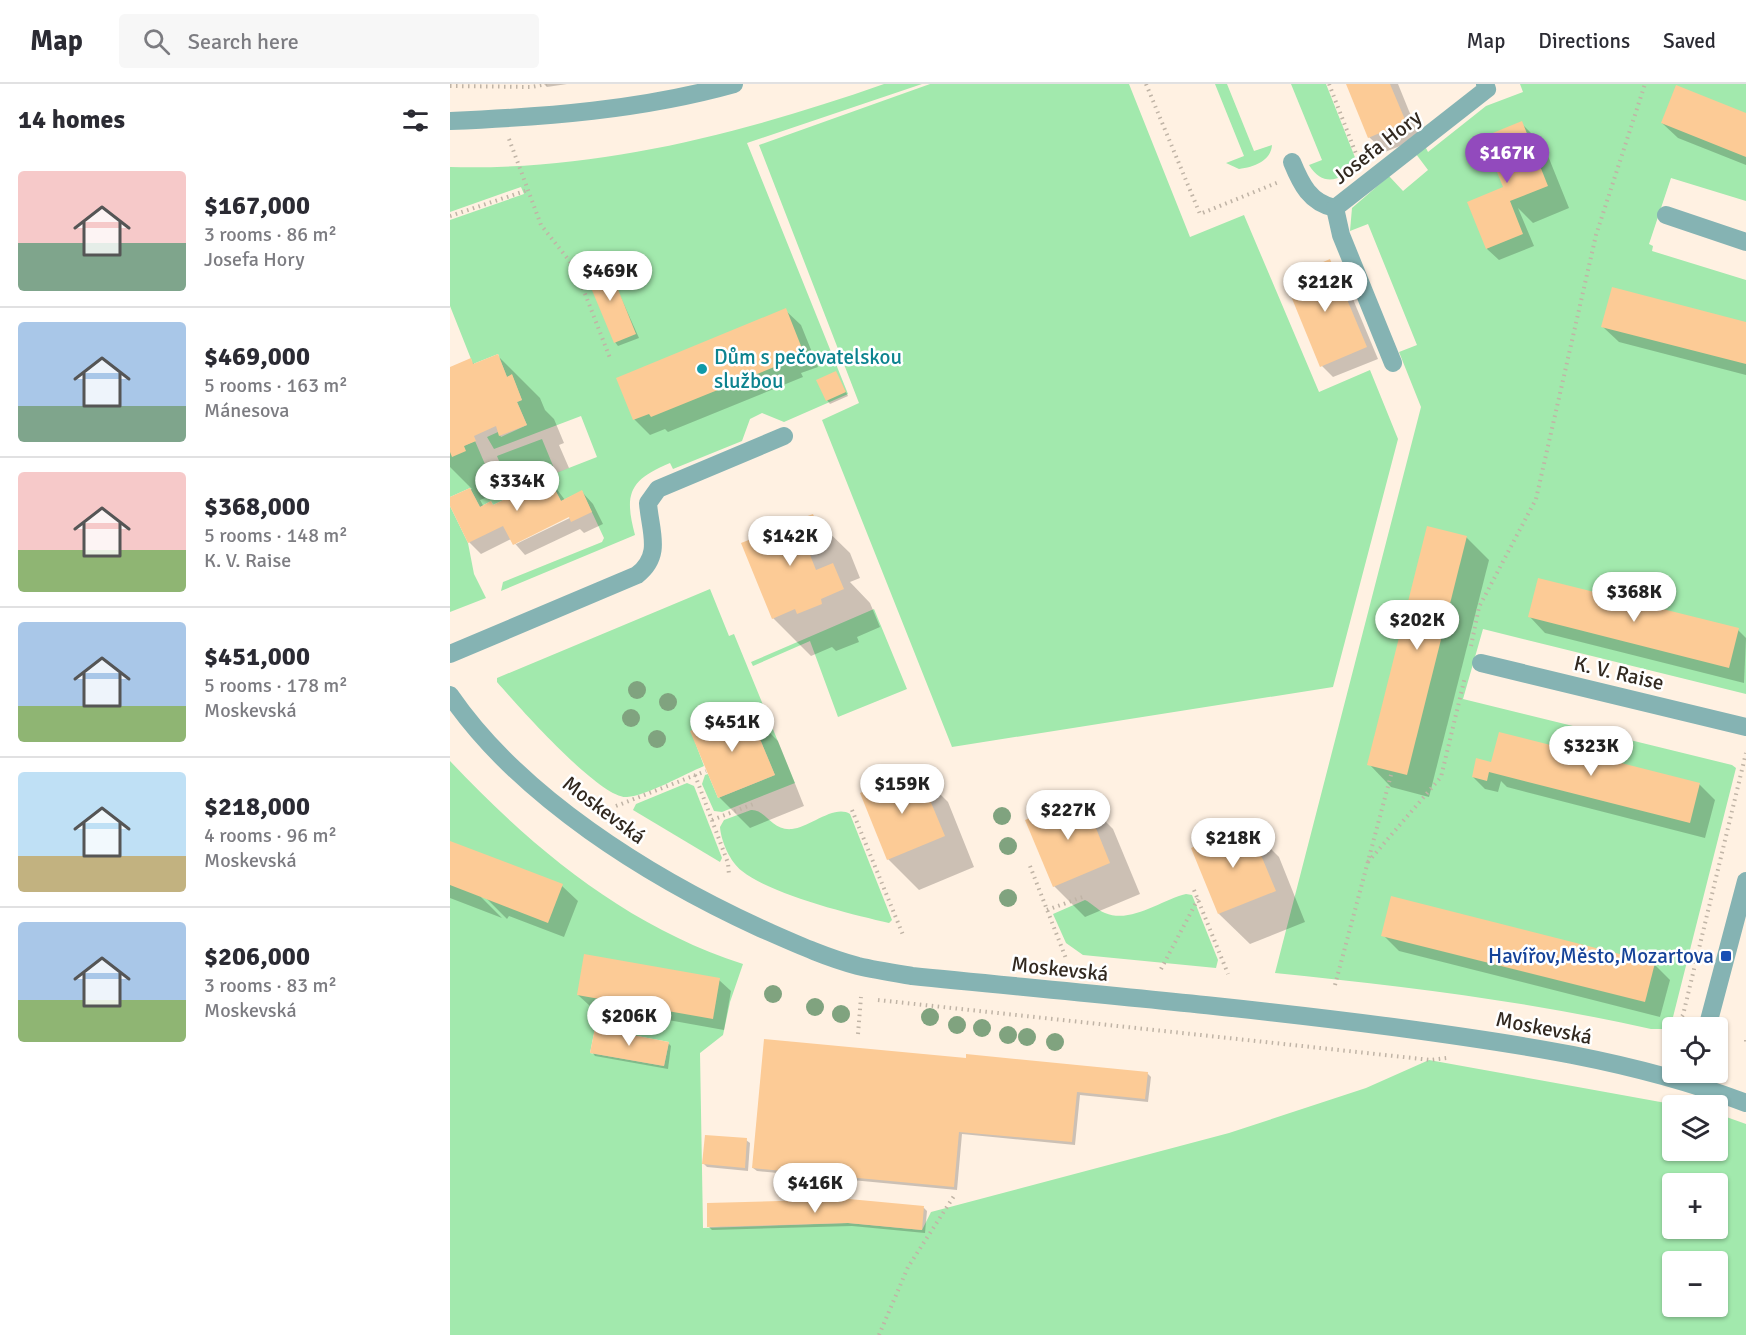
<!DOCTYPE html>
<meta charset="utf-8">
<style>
body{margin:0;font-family:Signika,sans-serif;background:#f7f7f7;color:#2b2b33;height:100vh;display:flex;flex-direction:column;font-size:22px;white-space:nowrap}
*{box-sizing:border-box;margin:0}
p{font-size:20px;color:#7c7c81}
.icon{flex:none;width:33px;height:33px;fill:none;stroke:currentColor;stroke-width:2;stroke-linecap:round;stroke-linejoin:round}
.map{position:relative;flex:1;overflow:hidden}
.details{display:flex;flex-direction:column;background:#fff;width:450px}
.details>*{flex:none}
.fabs{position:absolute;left:1212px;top:933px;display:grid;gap:12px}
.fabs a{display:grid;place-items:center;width:66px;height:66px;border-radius:6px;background:#fff;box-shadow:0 2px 4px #0004;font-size:30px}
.price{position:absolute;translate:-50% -51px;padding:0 14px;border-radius:21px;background:#fff;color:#222;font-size:20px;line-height:39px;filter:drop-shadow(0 2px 3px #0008)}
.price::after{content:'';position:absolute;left:50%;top:36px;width:18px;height:14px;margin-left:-9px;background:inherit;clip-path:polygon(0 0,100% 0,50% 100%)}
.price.active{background:#924abd;color:#fff}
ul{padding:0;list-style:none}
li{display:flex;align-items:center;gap:18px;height:150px;padding:0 18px}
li+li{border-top:2px solid #e1e1e2}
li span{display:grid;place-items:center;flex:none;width:168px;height:120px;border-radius:6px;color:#555}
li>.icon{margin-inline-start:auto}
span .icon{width:72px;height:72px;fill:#fffc;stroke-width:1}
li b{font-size:26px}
h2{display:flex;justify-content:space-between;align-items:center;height:72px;padding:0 18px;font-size:26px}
header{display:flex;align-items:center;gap:36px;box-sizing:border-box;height:84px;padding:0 30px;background:#fff;border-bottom:2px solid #e1e1e2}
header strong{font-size:28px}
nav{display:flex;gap:33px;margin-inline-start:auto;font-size:21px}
.search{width:420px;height:54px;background:#f7f7f7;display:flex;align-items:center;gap:15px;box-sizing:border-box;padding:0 21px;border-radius:6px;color:#7c7c81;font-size:22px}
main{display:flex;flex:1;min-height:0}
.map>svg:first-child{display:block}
.green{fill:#a2e9ad;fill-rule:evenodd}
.shadow{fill:#0003;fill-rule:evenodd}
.building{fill:#fccb96}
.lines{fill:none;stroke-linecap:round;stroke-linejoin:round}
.path{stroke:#c0b4a6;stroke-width:4;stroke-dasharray:1.5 4.5;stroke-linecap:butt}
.minor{stroke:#85b3b3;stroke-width:18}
.tree{fill:#80a37f}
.culture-dot{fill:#0f9aa8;stroke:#fff;stroke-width:2}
.transit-dot{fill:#1a4fb4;stroke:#fff;stroke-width:2}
.labels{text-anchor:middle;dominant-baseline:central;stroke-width:5;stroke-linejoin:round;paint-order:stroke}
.street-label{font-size:21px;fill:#322920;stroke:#fff}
.culture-label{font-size:21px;fill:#0d838f;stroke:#fff;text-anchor:start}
.transit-label{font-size:21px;fill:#164399;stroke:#fff;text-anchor:end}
</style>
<header>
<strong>Map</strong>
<div class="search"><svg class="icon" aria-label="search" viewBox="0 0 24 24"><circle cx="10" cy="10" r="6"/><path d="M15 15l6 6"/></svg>Search here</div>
<nav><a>Map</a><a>Directions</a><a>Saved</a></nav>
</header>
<main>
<section class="details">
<h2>14 homes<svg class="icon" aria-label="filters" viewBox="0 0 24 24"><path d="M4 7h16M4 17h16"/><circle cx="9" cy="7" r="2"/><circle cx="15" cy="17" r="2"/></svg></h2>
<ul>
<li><span style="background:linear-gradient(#f6c9c9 60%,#7fa58c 0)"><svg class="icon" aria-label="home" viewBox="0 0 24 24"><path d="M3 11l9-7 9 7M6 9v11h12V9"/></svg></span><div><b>$167,000</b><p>3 rooms · 86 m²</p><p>Josefa Hory</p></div></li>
<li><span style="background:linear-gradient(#a9c7e8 70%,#7fa58c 0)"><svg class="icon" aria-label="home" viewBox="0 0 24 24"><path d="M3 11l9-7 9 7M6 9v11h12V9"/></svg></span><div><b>$469,000</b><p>5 rooms · 163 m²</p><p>Mánesova</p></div></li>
<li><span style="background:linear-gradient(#f6c9c9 65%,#8fb573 0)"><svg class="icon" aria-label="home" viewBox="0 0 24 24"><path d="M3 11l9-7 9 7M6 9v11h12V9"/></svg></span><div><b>$368,000</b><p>5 rooms · 148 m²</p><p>K. V. Raise</p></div></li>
<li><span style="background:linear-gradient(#a9c7e8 70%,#8fb573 0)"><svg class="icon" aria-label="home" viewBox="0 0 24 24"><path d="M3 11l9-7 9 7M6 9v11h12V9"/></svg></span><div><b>$451,000</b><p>5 rooms · 178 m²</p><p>Moskevská</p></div></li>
<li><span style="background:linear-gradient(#bfe0f5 70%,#c2b280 0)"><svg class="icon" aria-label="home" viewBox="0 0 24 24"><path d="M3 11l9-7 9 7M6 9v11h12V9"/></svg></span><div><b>$218,000</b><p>4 rooms · 96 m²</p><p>Moskevská</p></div></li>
<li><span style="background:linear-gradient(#a9c7e8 65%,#8fb573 0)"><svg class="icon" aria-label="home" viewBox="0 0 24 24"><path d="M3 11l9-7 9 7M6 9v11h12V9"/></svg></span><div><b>$206,000</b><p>3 rooms · 83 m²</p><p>Moskevská</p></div></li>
</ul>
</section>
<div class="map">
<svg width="1296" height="1251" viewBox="0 0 1296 1251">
<rect width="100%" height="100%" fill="#fff1e2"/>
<g class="green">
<path d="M434 0H472L297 59 398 310 334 338 312 329 300 335 292 357 223 385 220 379C179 396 174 410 185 451L51 507 53 498 152 458 154 454 132 407 111 417 99 394 43 421 41 417 30 423 20 404 0 413V368L25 357 50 415 62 409 47 372 92 355 106 389 147 373 131 332 44 365 37 353 48 348 51 353 77 341 67 318 72 316 62 291 57 293 48 270 23 280 0 222V136L74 110 71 103 0 128V83C149 87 294 49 434 0Z"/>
<path d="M480 0H679L740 153 794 131 869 308 920 286 948 355 883 603 502 663 372 336 409 319 309 61Z"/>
<path d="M765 0H777L804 67 822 61C821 77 804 83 789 85L776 79 794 72Z"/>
<path d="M841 0H876L908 81C892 95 874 105 859 81L872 76Z"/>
<path d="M1070 0H1296V117L1221 94 1199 160 1203 162 1202 167 1296 196V610L1033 545 1013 615 1282 681 1286 684 1223 933 1212 945H1201C1077 917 952 902 825 889L971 323 949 268 967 261 918 140 900 147 902 124 939 92 953 107 978 86 966 70 975 62 978 68 1036 22 1073 8Z"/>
<path d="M0 422 18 459 24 490 36 514 0 528Z"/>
<path d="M260 505 279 552 284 550 345 699 272 728 264 727 252 700 255 691 258 690 268 714 325 691 297 624 241 647 254 682C235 690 196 712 177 713 151 716 67 621 47 598V594Z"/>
<path d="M424 525 457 605 388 633 360 557 303 582 301 578Z"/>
<path d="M0 677C83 765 176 842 293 880L280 918 273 951 250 969 253 1144 398 1139 472 1146 481 1128 779 1049 916 1004 979 976 1227 1021 1222 1022V1066H1268V1030L1296 1040V1251H0ZM145 944 219 958 214 982 140 969ZM1222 1100H1268V1144H1222ZM1222 1178H1268V1222H1222Z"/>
<path d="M237 699 244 702 272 774 270 778 183 726 186 720Z"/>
<path d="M301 726C316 725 321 747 342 745 359 744 384 720 400 730L442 836 439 839C400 830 322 811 292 787 280 778 271 757 270 743L274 736Z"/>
<path d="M736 810 742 811 768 876 766 884 633 871 616 859 603 830 635 816C642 819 647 826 655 829 681 840 711 816 736 810Z"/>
</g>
<g class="shadow">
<path d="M94 0H117L97 3Z"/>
<path d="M897 0H948L970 54 935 68 919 53Z"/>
<path d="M1296 30V81L1228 54 1212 39Z"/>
<path d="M1071 39 1094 62 1119 124 1083 139 1068 124 1084 162 1049 176 1037 165 1018 119 1053 105Z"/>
<path d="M880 177 892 189 928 275 883 293 872 282Z"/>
<path d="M156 180 189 254 168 262 165 258Z"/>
<path d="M335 226 351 241 368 283 351 289 353 293 218 348 215 345 200 351 184 335Z"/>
<path d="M1296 239V291L1169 258 1153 243Z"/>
<path d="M47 271 90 314 95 326 104 335 114 359 109 361 119 384 94 394 86 386 66 394 68 400 56 405 57 410 46 414 43 411 30 416 34 423 41 419 44 422 99 395 115 416 132 408 143 420 153 440 134 449 130 445 75 471 61 455 31 470 19 458 0 419V415L22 405 0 383V284L20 276 25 281ZM125 428 126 431 66 460V457Z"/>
<path d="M386 289 398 312 380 320 377 316Z"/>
<path d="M362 432 400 469 410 494 400 498 420 519 430 543 407 553 409 558 386 567 382 563 361 572 323 534 316 451 337 436 341 440Z"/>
<path d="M1016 453 1039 476 979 713 941 703 919 680Z"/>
<path d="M1080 533 1288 546 1296 554 1294 599 1095 549Z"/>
<path d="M297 626 328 657 354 722 300 744 269 713Z"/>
<path d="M1042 681 1249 700 1265 716 1255 754 1057 703 1051 697 1048 708 1035 705 1023 693Z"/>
<path d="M467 687 498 718 524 783 469 806 438 775Z"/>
<path d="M632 714 663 745 690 810 635 833 604 802Z"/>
<path d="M798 742 829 773 855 838 800 860 769 830Z"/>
<path d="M0 758 112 802 128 817 114 853 59 832 57 835 35 813H31L52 834 0 814Z"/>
<path d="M933 851 1204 880 1220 896 1210 933 949 867Z"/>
<path d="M269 896 281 907 274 946 140 922 128 911Z"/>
<path d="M218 959 221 962 218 985 145 972 142 968Z"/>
<path d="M517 975 697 989 701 993 698 1018 630 1011 625 1061 512 1050 507 1106 307 1087 303 1084Z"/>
<path d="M296 1056 300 1059 298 1087 257 1083 253 1079Z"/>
<path d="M474 1124 477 1127 475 1149 402 1142 262 1146 259 1143Z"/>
</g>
<g class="building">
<path d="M896 0H940L956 38 918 54Z"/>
<path d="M1226 1 1296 29V73L1211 39Z"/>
<path d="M1072 37 1098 102 1060 117 1073 150 1036 165 1017 118 1053 103 1033 53Z"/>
<path d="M880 175 917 263 870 283 834 195Z"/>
<path d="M157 178 186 250 164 259 134 187Z"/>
<path d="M1162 203 1296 238V280L1151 243Z"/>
<path d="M336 224 353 267 337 274 339 277 201 333 199 330 183 336 166 294Z"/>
<path d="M48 270 57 293 62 290 72 316 67 318 77 341 49 352 46 342 24 352 26 357 14 362 16 367 2 373 0 368V283L21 274 23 280Z"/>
<path d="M386 287 396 308 376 317 366 296Z"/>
<path d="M99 394 111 417 132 406 142 428 121 438 119 433 63 461 53 442 18 459 0 422V413L20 404 30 423 41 417 43 421Z"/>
<path d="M363 430 374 457 357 463 366 486 383 479 394 505 371 515 372 520 347 530 345 525 322 535 291 459 314 450 312 445 337 435 339 439Z"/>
<path d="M977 442 1017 452 957 691 917 681Z"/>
<path d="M1088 494 1289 544 1279 584 1078 533Z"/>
<path d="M297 624 325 691 268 714 240 647Z"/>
<path d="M1049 648 1250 699 1240 739 1039 688 1037 697 1022 693 1026 674 1041 678Z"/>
<path d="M467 685 495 752 437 776 410 709Z"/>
<path d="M633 712 660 779 603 803 575 736Z"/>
<path d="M798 740 826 807 768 830 741 764Z"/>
<path d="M0 757 113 800 98 839 0 801Z"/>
<path d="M941 812 1205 879 1195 918 931 852Z"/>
<path d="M134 870 270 894 263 935 127 911Z"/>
<path d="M145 944 219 958 214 982 140 969Z"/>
<path d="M314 955 516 974V970L698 988 695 1015 627 1008 622 1058 509 1048 504 1103 302 1084Z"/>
<path d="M255 1051 297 1054 295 1084 252 1080Z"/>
<path d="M399 1115 474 1122 472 1146 398 1139 257 1143V1119Z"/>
</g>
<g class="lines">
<g class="path">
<path d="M696 0 750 130 829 98"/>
<path d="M879 0 910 80"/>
<path d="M0 2 81 3 97 0"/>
<path d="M59 55 91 141 125 184 160 274"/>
<path d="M0 132 78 106"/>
<path d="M1021 562 1029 523 1086 415 1146 151 1195 0"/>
<path d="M245 691 278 779 279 791"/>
<path d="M166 722 256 687"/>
<path d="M402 726 453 851"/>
<path d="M262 736 306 719"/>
<path d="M918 778 991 693 1015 593"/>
<path d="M580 782 617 877"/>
<path d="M744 806 778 890"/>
<path d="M597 826 635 812"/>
<path d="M711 885 748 815"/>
<path d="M885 901 941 691"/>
<path d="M428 916 981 976 997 974"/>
<path d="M1225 942 1233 931 1296 669"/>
<path d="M408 950 411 913"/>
<path d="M1296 956V960"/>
<path d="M429 1251 458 1183 504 1112"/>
</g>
<g class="minor">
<path d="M0 37C95 33 191 26 284 0"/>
<path d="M842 78C851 100 860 119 885 124"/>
<path d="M1216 131 1296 158"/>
<path d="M943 279 891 151 885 124 1037 5 1035 0"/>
<path d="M0 570 187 491C213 471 200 447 198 419L208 405 334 352"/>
<path d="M1031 579 1296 643"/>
<path d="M0 611C70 713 199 793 310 844 342 858 374 873 408 882 425 886 444 889 462 892 622 908 783 922 943 943 1062 959 1184 976 1296 1019"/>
<path d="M1257 944 1296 797"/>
</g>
</g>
<g class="tree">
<circle cx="187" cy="606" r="9"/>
<circle cx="218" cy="618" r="9"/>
<circle cx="181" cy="634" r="9"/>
<circle cx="207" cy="655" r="9"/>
<circle cx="552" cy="732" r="9"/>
<circle cx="558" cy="762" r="9"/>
<circle cx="558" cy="814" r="9"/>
<circle cx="323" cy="910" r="9"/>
<circle cx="365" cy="923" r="9"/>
<circle cx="391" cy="930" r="9"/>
<circle cx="480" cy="933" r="9"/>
<circle cx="507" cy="941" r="9"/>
<circle cx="532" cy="944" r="9"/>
<circle cx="558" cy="951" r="9"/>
<circle cx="577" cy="953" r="9"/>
<circle cx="605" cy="958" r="9"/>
</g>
<circle class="culture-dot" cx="252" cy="285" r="6"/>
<rect class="transit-dot" x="1270" y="866" width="12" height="12" rx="3"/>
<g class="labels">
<g class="street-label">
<text transform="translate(927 63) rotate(-38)">Josefa Hory</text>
<text transform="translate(1169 589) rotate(13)">K. V. Raise</text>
<text transform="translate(154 726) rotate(37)">Moskevská</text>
<text transform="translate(610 885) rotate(6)">Moskevská</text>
<text transform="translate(1094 944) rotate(11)">Moskevská</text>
</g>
<g class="culture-label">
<text x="264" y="273">Dům s pečovatelskou<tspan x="264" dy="24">službou</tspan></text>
</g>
<g class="transit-label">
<text x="1264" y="872">Havířov,Město,Mozartova</text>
</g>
</g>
</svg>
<div class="fabs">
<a><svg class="icon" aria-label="locate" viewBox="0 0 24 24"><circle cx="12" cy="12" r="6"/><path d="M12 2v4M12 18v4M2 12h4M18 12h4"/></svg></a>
<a><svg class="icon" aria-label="layers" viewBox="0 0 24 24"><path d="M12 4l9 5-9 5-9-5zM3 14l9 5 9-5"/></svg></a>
<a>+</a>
<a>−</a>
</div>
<b class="price active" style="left:1057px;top:100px">$167K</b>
<b class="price" style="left:160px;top:218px">$469K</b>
<b class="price" style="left:875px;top:229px">$212K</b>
<b class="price" style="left:67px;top:428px">$334K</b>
<b class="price" style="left:340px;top:483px">$142K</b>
<b class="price" style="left:1184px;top:539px">$368K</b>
<b class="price" style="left:967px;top:567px">$202K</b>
<b class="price" style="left:282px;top:669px">$451K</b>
<b class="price" style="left:1141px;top:693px">$323K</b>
<b class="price" style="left:452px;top:731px">$159K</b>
<b class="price" style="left:618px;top:757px">$227K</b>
<b class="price" style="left:783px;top:785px">$218K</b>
<b class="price" style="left:179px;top:963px">$206K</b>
<b class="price" style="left:365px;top:1130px">$416K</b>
</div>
</main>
